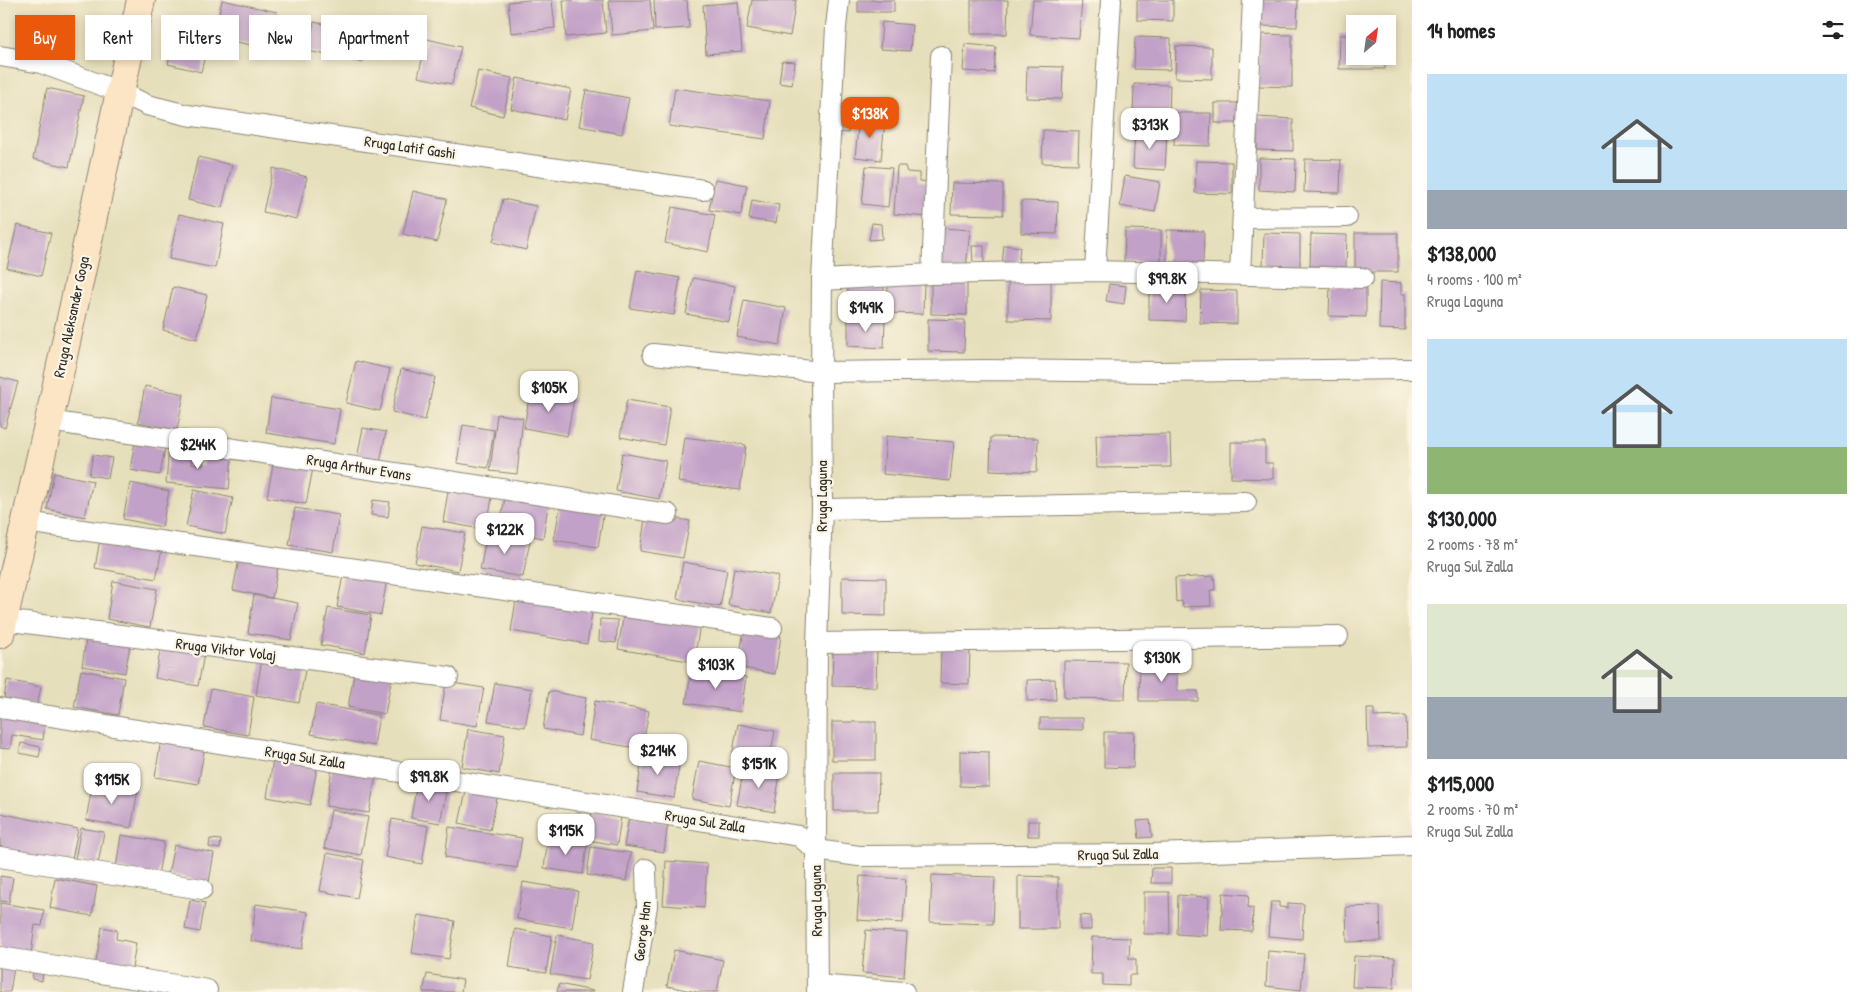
<!DOCTYPE html>
<meta charset="utf-8">
<style>
body{margin:0;font-family:"Patrick Hand",sans-serif;background:#f6f6f6;color:#202124;height:100vh;display:flex;flex-direction:column;font-size:19px;white-space:nowrap}
*{box-sizing:border-box;margin:0}
p{font-size:16px;color:#757577}
.icon{flex:none;width:28px;height:28px;fill:none;stroke:currentColor;stroke-width:2;stroke-linecap:round;stroke-linejoin:round}
.map{position:relative;flex:1;overflow:hidden}
.sheet{display:flex;flex-direction:column;background:#fff;width:450px}
.sheet>*{flex:none}
.hud{position:absolute;left:15px;top:15px;width:475px;height:45px;display:flex;gap:10px}
.needle{width:32px;rotate:29deg}
.controls{position:absolute;left:1346px;top:15px;display:grid;gap:10px}
.controls a{display:grid;place-items:center;width:50px;height:50px;border-radius:0px;background:#fff;box-shadow:0 2px 8px #0003;font-size:25px}
.price{position:absolute;translate:-50% -42px;padding:0 11px;border-radius:10px;background:#fff;color:#222;font-size:16px;line-height:32px;filter:drop-shadow(0 1px 2px #0008)}
.price::after{content:'';position:absolute;left:50%;top:30px;width:15px;height:11px;margin-left:-8px;background:inherit;clip-path:polygon(0 0,100% 0,50% 100%)}
.price.selected{background:#ea580c;color:#fff}
ul{padding:0;list-style:none}
li{display:grid;align-content:center;gap:10px;height:265px;padding:0 15px}
li span{display:grid;place-items:center;height:155px;border-radius:0px;color:#555}
li>.icon{margin-inline-start:auto}
span .icon{width:90px;height:90px;fill:#fffc;stroke-width:1}
li b{font-size:21px}
h2{display:flex;justify-content:space-between;align-items:center;height:60px;padding:0 15px;font-size:21px}
.pill{padding:0 18px;border-radius:0px;background:#fff;box-shadow:0 2px 8px #0003;font-size:18px;line-height:45px}
.pill.selected{background:#ea580c;color:#fff}
main{display:flex;flex:1;min-height:0}
.map>svg:first-child{display:block}
.building{fill:#c2a1c8}
.lines{fill:none;stroke-linecap:round;stroke-linejoin:round}
.minor-casing{stroke:#888573;stroke-width:22}
.secondary-casing{stroke:#888573;stroke-width:30}
.minor{stroke:#fff;stroke-width:20}
.secondary{stroke:#fce5c4;stroke-width:28}
.labels{text-anchor:middle;dominant-baseline:central;stroke-width:4.5;stroke-linejoin:round;paint-order:stroke}
.street-label{font-size:15px;fill:#2b2b2b;stroke:#fcf5e5}
</style>
<main>
<div class="map">
<svg width="1412" height="992" viewBox="0 0 1412 992">
<rect width="100%" height="100%" fill="#fcf5e5"/>
<filter id="ink" filterUnits="userSpaceOnUse"><feTurbulence type="fractalNoise" baseFrequency=".02" numOctaves="2"/><feDisplacementMap in="SourceGraphic" scale="10" xChannelSelector="R" yChannelSelector="G"/><feConvolveMatrix kernelMatrix="1 2 1 2 8 2 1 2 1" color-interpolation-filters="sRGB"/></filter>
<filter id="wash" filterUnits="userSpaceOnUse"><feTurbulence type="fractalNoise" baseFrequency=".0096" numOctaves="4" result="noise"/><feDisplacementMap in="SourceGraphic" scale="20" xChannelSelector="R" yChannelSelector="G"/><feGaussianBlur stdDeviation="1.12" result="paint"/><feColorMatrix in="noise" values="0 0 0 0 0 0 0 0 0 0 0 0 0 0 0 0 0 1.4 0 .05"/><feComposite in="paint" operator="in"/></filter>
<g filter="url(#wash)">
<rect width="100%" height="100%" fill="#e6dfbb"/>
<g id="blocks">
<g class="building">
<path d="M222 0 277 12 269 49 214 37Z"/>
<path d="M528 0H552L555 28 511 33 508 2Z"/>
<path d="M563 0H603L606 33 566 37Z"/>
<path d="M609 0H650L653 31 612 35Z"/>
<path d="M654 0H687L689 28 655 30Z"/>
<path d="M752 0H796L790 36 747 28Z"/>
<rect x="858" y="0" width="36" height="12"/>
<path d="M971 0H1008L1007 34H971Z"/>
<path d="M1033 0H1082L1079 38 1030 35Z"/>
<path d="M1137 0H1173V21L1137 20Z"/>
<path d="M1261 0H1298L1297 27 1261 26Z"/>
<path d="M738 2 742 51 706 54 703 5Z"/>
<path d="M178 21 211 29 201 72 168 64Z"/>
<path d="M314 22 369 34 363 63 308 51Z"/>
<path d="M882 22 912 25 910 51 880 49Z"/>
<path d="M1260 34 1292 35V87L1259 86Z"/>
<path d="M1340 35H1355V56H1385V69H1339Z"/>
<path d="M1135 37 1171 38 1170 70 1134 69Z"/>
<path d="M427 39 461 47 452 84 418 77Z"/>
<path d="M965 44 996 47 994 73 963 71Z"/>
<path d="M1176 46 1212 47V79L1175 78Z"/>
<path d="M782 61 795 62 792 85 779 83Z"/>
<path d="M1027 66 1063 67 1062 99 1026 98Z"/>
<path d="M478 71 512 78 503 116 469 108Z"/>
<path d="M517 78 571 89 565 120 511 109Z"/>
<path d="M1134 84 1170 85 1169 117H1133Z"/>
<path d="M47 88 84 96 69 167 33 159Z"/>
<path d="M675 88 770 101 765 139 669 126Z"/>
<path d="M586 90 629 98 622 134 579 126Z"/>
<rect x="1215" y="103" width="27" height="20"/>
<path d="M839 112 851 113 848 133 837 132Z"/>
<path d="M1175 113H1211L1210 146 1174 145Z"/>
<path d="M1257 117 1293 119V151L1257 150Z"/>
<path d="M859 119 885 121 881 160 855 157Z"/>
<path d="M1043 130 1079 131 1078 164 1042 163Z"/>
<path d="M1135 130 1167 132 1165 170 1133 168Z"/>
<path d="M198 157 232 165 222 208 188 200Z"/>
<path d="M1259 158 1296 159 1295 192 1259 190Z"/>
<path d="M1305 159 1341 160 1340 193 1304 192Z"/>
<path d="M1196 161 1232 162V194L1195 193Z"/>
<path d="M866 166 892 168 888 207 862 204Z"/>
<path d="M897 166H905L907 172 919 173V181L932 182 929 217 894 214Z"/>
<path d="M273 168 307 177 297 219 263 212Z"/>
<path d="M1125 176 1160 182 1155 212 1120 206Z"/>
<path d="M715 179 747 185 741 215 709 210Z"/>
<path d="M952 183 1003 184V215L951 214Z"/>
<path d="M413 191 447 199 437 242 403 234Z"/>
<path d="M503 199 536 206 526 250 493 242Z"/>
<path d="M752 200 779 205 776 223 749 219Z"/>
<path d="M1021 201 1058 202 1057 234 1021 233Z"/>
<path d="M672 207 715 215 708 252 665 243Z"/>
<path d="M179 214 224 224 215 268 169 259Z"/>
<path d="M872 223 881 224 882 239 869 240Z"/>
<path d="M17 225 51 233 41 276 7 268Z"/>
<path d="M944 228 970 230 966 269 940 266Z"/>
<path d="M1125 229 1161 230V263L1124 262Z"/>
<path d="M1167 230 1204 231 1203 263 1167 262Z"/>
<path d="M1264 233 1300 234V267L1263 266Z"/>
<rect x="1355" y="233" width="43" height="39"/>
<path d="M1311 234 1347 235 1346 267 1310 266Z"/>
<path d="M1004 245 1020 247 1018 266 1002 265Z"/>
<path d="M972 246H984V264H973Z"/>
<path d="M637 270 680 278 674 315 630 308Z"/>
<path d="M693 278 735 286 729 322 686 314Z"/>
<path d="M1008 279H1051V321L1008 320Z"/>
<path d="M888 281 924 282 923 314 887 313Z"/>
<path d="M931 282 967 283V315L931 314Z"/>
<path d="M1380 282 1401 283V294H1405V330L1379 329Z"/>
<path d="M1109 284 1126 286 1124 304 1106 301Z"/>
<path d="M1330 284H1366V317L1329 316Z"/>
<path d="M848 285 884 286 883 314 847 312Z"/>
<path d="M173 287 207 295 197 339 163 330Z"/>
<path d="M1149 288 1186 289 1185 321 1149 320Z"/>
<path d="M1201 290 1237 291V324L1200 323Z"/>
<path d="M744 300 786 308 780 345 737 337Z"/>
<path d="M848 319 885 320 884 348 848 346Z"/>
<path d="M928 319 965 320 964 352 928 351Z"/>
<path d="M356 361 390 369 380 411 346 403Z"/>
<path d="M401 369 435 377 425 420 392 412Z"/>
<path d="M0 377 18 382 5 428 0 426Z"/>
<path d="M145 386 184 394 177 430 138 422Z"/>
<path d="M530 391 574 399 567 436 524 428Z"/>
<path d="M271 398 340 409 334 444 266 433Z"/>
<path d="M627 400 670 407 664 445 620 437Z"/>
<path d="M497 414 523 418 517 474 490 471Z"/>
<path d="M463 425 494 430 488 468 457 463Z"/>
<path d="M363 428 386 432 380 463 357 458Z"/>
<path d="M1170 434 1171 467 1097 468 1096 435Z"/>
<path d="M886 436 954 442 950 481 883 474Z"/>
<path d="M684 437 746 445 740 490 678 482Z"/>
<path d="M991 437 1038 438 1037 472 990 470Z"/>
<path d="M135 442 165 448 160 475 130 470Z"/>
<path d="M1231 442H1265V463H1273V479L1231 478Z"/>
<path d="M169 447 192 449 191 464 203 466 205 453 232 456 229 489 166 483Z"/>
<path d="M622 453 666 461 659 499 616 491Z"/>
<path d="M93 455 112 458 108 478 89 475Z"/>
<path d="M274 460 313 468 306 504 267 497Z"/>
<path d="M54 473 93 481 85 517 47 509Z"/>
<path d="M130 483 169 491 162 527 123 519Z"/>
<path d="M449 485 493 493 486 530 443 522Z"/>
<path d="M194 490 233 498 225 534 186 526Z"/>
<path d="M506 492 549 500 543 538 499 530Z"/>
<path d="M373 500 390 502 388 517 371 515Z"/>
<path d="M561 502 604 510 598 547 554 540Z"/>
<path d="M295 508 339 515 333 552 289 545Z"/>
<path d="M646 513 690 521 683 558 640 551Z"/>
<path d="M422 526 465 533 458 571 415 563Z"/>
<path d="M487 532 530 540 523 577 480 570Z"/>
<path d="M101 533 163 544 156 579 95 568Z"/>
<path d="M240 554 279 561 272 598 233 590Z"/>
<path d="M683 562 727 570 720 607 677 599Z"/>
<path d="M734 568 778 576 771 613 728 605Z"/>
<path d="M344 570 387 578 381 615 337 607Z"/>
<path d="M1214 576 1215 590H1210L1211 606 1183 607 1182 601 1176 602 1175 578Z"/>
<path d="M842 577 886 578V616L842 615Z"/>
<path d="M113 581 157 589 150 627 107 619Z"/>
<path d="M517 594 593 607 587 644 511 631Z"/>
<path d="M254 595 298 603 291 640 248 633Z"/>
<path d="M328 608 371 615 365 653 321 645Z"/>
<path d="M624 612 700 624 694 662 618 649Z"/>
<path d="M600 619 618 620 616 643 599 641Z"/>
<path d="M744 629 781 636 775 674 738 667Z"/>
<path d="M87 633 131 640 125 673 82 666Z"/>
<path d="M162 641 205 649 198 686 155 678Z"/>
<path d="M833 648 877 649 876 687 832 686Z"/>
<path d="M941 648H970L969 684 940 683Z"/>
<path d="M262 658 306 665 299 703 256 695Z"/>
<path d="M1140 660 1177 661V691H1198V701H1139Z"/>
<path d="M1064 661 1126 662 1125 699 1064 698Z"/>
<path d="M692 668 746 677 741 712 686 703Z"/>
<path d="M355 669 392 676 385 714 348 707Z"/>
<path d="M81 670 124 678 118 715 74 707Z"/>
<path d="M1055 679 1056 700 1027 701V680Z"/>
<path d="M7 680 41 687 37 705 4 698Z"/>
<path d="M446 682 484 688 477 726 440 720Z"/>
<path d="M495 683 532 689 525 727 488 721Z"/>
<path d="M211 689 254 697 248 735 204 727Z"/>
<path d="M549 691 586 698 580 736 543 729Z"/>
<path d="M595 701 649 711 642 749 589 740Z"/>
<path d="M316 704 379 715 374 746 311 734Z"/>
<path d="M1367 709H1374V717L1406 716 1407 747 1368 748Z"/>
<path d="M0 715 45 723 43 740 12 735 10 749 0 748Z"/>
<path d="M1040 718H1083V730L1040 729Z"/>
<rect x="832" y="722" width="44" height="38"/>
<path d="M738 724 775 731 768 768 731 762Z"/>
<path d="M468 729 505 735 499 774 462 767Z"/>
<path d="M1104 732H1134L1133 768 1104 767Z"/>
<path d="M161 739 205 747 198 784 155 777Z"/>
<path d="M21 743 41 747 39 757 19 753Z"/>
<path d="M960 751 989 752V787L960 786Z"/>
<path d="M643 753 680 760 674 798 637 792Z"/>
<path d="M273 760 317 768 310 805 267 797Z"/>
<path d="M699 761 736 768 729 806 692 799Z"/>
<path d="M744 767 780 773 774 812 737 805Z"/>
<path d="M332 768 376 776 369 813 326 806Z"/>
<path d="M834 773H879L878 811H834Z"/>
<path d="M93 781 138 790 131 828 86 820Z"/>
<path d="M417 782 447 787 440 823 411 818Z"/>
<path d="M467 787 498 794 490 830 459 823Z"/>
<path d="M331 810 368 817 361 855 324 848Z"/>
<path d="M592 812 621 817 617 845 588 840Z"/>
<path d="M0 813 78 829 71 865 0 850Z"/>
<path d="M629 817 668 823 664 852 624 846Z"/>
<path d="M392 819 428 826 422 864 385 857Z"/>
<path d="M1150 820 1152 837 1139 838 1137 821Z"/>
<rect x="1028" y="821" width="11" height="15"/>
<path d="M449 827 522 838 517 868 445 857Z"/>
<path d="M81 828 104 832 98 864 75 859Z"/>
<path d="M121 835 164 842 158 875 116 868Z"/>
<path d="M210 839 221 840 220 849 209 847Z"/>
<path d="M548 839 587 845 583 874 544 868Z"/>
<path d="M174 845 214 853 209 882 168 874Z"/>
<path d="M591 847 631 853 626 881 587 875Z"/>
<path d="M327 853 364 860 357 898 320 891Z"/>
<path d="M666 861 707 864 704 908 663 905Z"/>
<path d="M1152 868H1171V883H1151Z"/>
<path d="M932 875 995 877 993 924 930 922Z"/>
<path d="M0 876 13 878 9 902 0 901Z"/>
<path d="M860 876 906 879 903 923 857 920Z"/>
<path d="M1018 876 1058 877V929H1018Z"/>
<path d="M55 878 97 886 92 916 50 908Z"/>
<path d="M523 882 578 891 572 928 517 919Z"/>
<path d="M1144 892H1169L1170 934H1144Z"/>
<path d="M1223 893 1249 895 1248 907 1253 908 1252 931 1221 930Z"/>
<path d="M1178 895 1209 897 1207 936 1177 934Z"/>
<path d="M190 900 205 903 200 932 185 929Z"/>
<path d="M1271 902H1279V907L1288 908V903L1304 904 1302 939 1268 936Z"/>
<path d="M0 903 44 910 42 926 35 925 31 954 0 950Z"/>
<path d="M256 904 308 912 302 949 251 941Z"/>
<path d="M1380 906 1381 941 1347 942 1346 907Z"/>
<path d="M418 915 455 921 449 959 412 953Z"/>
<path d="M1080 915 1091 916V930H1080Z"/>
<path d="M102 927 117 930 116 939 136 943 131 974 95 967Z"/>
<path d="M515 929 552 936 546 973 509 967Z"/>
<path d="M866 930 907 933 904 977 862 973Z"/>
<path d="M557 935 594 942 587 980 550 974Z"/>
<path d="M1092 937 1130 938 1129 959H1136V975H1129V986L1103 985V974H1091Z"/>
<path d="M674 950 723 960 717 992H697L667 986Z"/>
<path d="M1268 951 1304 954 1301 990 1266 986Z"/>
<path d="M1354 956 1395 958 1394 988 1352 987Z"/>
<path d="M0 965 14 967 10 992H0Z"/>
<path d="M33 971 43 972 42 981 32 979Z"/>
<path d="M427 974 463 980 461 992H423Z"/>
<path d="M559 984 593 991V992H557Z"/>
</g>
</g>
</g>
<g filter="url(#ink)">
<use href="#blocks" fill-opacity="0" stroke="#888573" stroke-width="1"/>
<g class="lines">
<defs>
<g id="minor">
<path d="M0 56 41 63 120 92 147 105 187 115 703 190"/>
<path d="M1243 218 1347 217"/>
<path d="M1095 271 1111 0"/>
<path d="M932 274 941 56"/>
<path d="M1240 274 1253 0"/>
<path d="M822 280 932 274 1095 271 1363 278"/>
<path d="M653 354 821 372 986 370 1158 372 1412 369"/>
<path d="M49 421 668 514"/>
<path d="M822 509 1246 502"/>
<path d="M26 522 772 628"/>
<path d="M3 620 448 677"/>
<path d="M817 643 1338 636"/>
<path d="M0 708 799 836 816 850 859 856 1153 854 1412 845"/>
<path d="M0 857 202 889"/>
<path d="M0 957 207 990"/>
<path d="M817 985 904 992"/>
<path d="M633 992 647 906 646 869"/>
<path d="M817 992 816 850 817 643 822 509 821 372 822 280 836 27 839 0"/>
</g>
<path id="secondary" d="M0 634 49 421 120 92 141 0"/>
</defs>
<use href="#minor" class="minor-casing"/>
<use href="#secondary" class="secondary-casing"/>
<use href="#minor" class="minor"/>
<use href="#secondary" class="secondary"/>
</g>
</g>
<g class="labels">
<g class="street-label">
<text transform="translate(410 147) rotate(8)">Rruga Latif Gashi</text>
<text transform="translate(71 317) rotate(-78)">Rruga Aleksander Goga</text>
<text transform="translate(359 467) rotate(9)">Rruga Arthur Evans</text>
<text transform="translate(821 496) rotate(-90)">Rruga Laguna</text>
<text transform="translate(226 649) rotate(7)">Rruga Viktor Volaj</text>
<text transform="translate(305 757) rotate(9)">Rruga Sul Zalla</text>
<text transform="translate(705 821) rotate(9)">Rruga Sul Zalla</text>
<text transform="translate(1118 854) rotate(-1)">Rruga Sul Zalla</text>
<text transform="translate(816 901) rotate(-91)">Rruga Laguna</text>
<text transform="translate(642 931) rotate(-83)">George Han</text>
</g>
</g>
</svg>
<div class="controls">
<a><svg class="needle" viewBox="-14 -14 28 28"><path d="M0-13l5 13h-10z" fill="#e53935"/><path d="M0 13l5-13h-10z" fill="#757577"/></svg></a>
</div>
<b class="price selected" style="left:870px;top:139px">$138K</b>
<b class="price" style="left:1150px;top:150px">$313K</b>
<b class="price" style="left:1167px;top:304px">$99.8K</b>
<b class="price" style="left:866px;top:333px">$149K</b>
<b class="price" style="left:549px;top:413px">$105K</b>
<b class="price" style="left:198px;top:470px">$244K</b>
<b class="price" style="left:505px;top:555px">$122K</b>
<b class="price" style="left:1162px;top:683px">$130K</b>
<b class="price" style="left:716px;top:690px">$103K</b>
<b class="price" style="left:658px;top:776px">$214K</b>
<b class="price" style="left:759px;top:789px">$151K</b>
<b class="price" style="left:429px;top:802px">$99.8K</b>
<b class="price" style="left:112px;top:805px">$115K</b>
<b class="price" style="left:566px;top:856px">$115K</b>
<div class="hud">
<a class="pill selected">Buy</a>
<a class="pill">Rent</a>
<a class="pill">Filters</a>
<a class="pill">New</a>
<a class="pill">Apartment</a>
</div>
</div>
<section class="sheet">
<h2>14 homes<svg class="icon" aria-label="filters" viewBox="0 0 24 24"><path d="M4 7h16M4 17h16"/><circle cx="9" cy="7" r="2"/><circle cx="15" cy="17" r="2"/></svg></h2>
<ul>
<li><span style="background:linear-gradient(#bfe0f5 75%,#9aa5b1 0)"><svg class="icon" aria-label="home" viewBox="0 0 24 24"><path d="M3 11l9-7 9 7M6 9v11h12V9"/></svg></span><div><b>$138,000</b><p>4 rooms · 100 m²</p><p>Rruga Laguna</p></div></li>
<li><span style="background:linear-gradient(#bfe0f5 70%,#8fb573 0)"><svg class="icon" aria-label="home" viewBox="0 0 24 24"><path d="M3 11l9-7 9 7M6 9v11h12V9"/></svg></span><div><b>$130,000</b><p>2 rooms · 78 m²</p><p>Rruga Sul Zalla</p></div></li>
<li><span style="background:linear-gradient(#dfe7d0 60%,#9aa5b1 0)"><svg class="icon" aria-label="home" viewBox="0 0 24 24"><path d="M3 11l9-7 9 7M6 9v11h12V9"/></svg></span><div><b>$115,000</b><p>2 rooms · 70 m²</p><p>Rruga Sul Zalla</p></div></li>
</ul>
</section>
</main>
